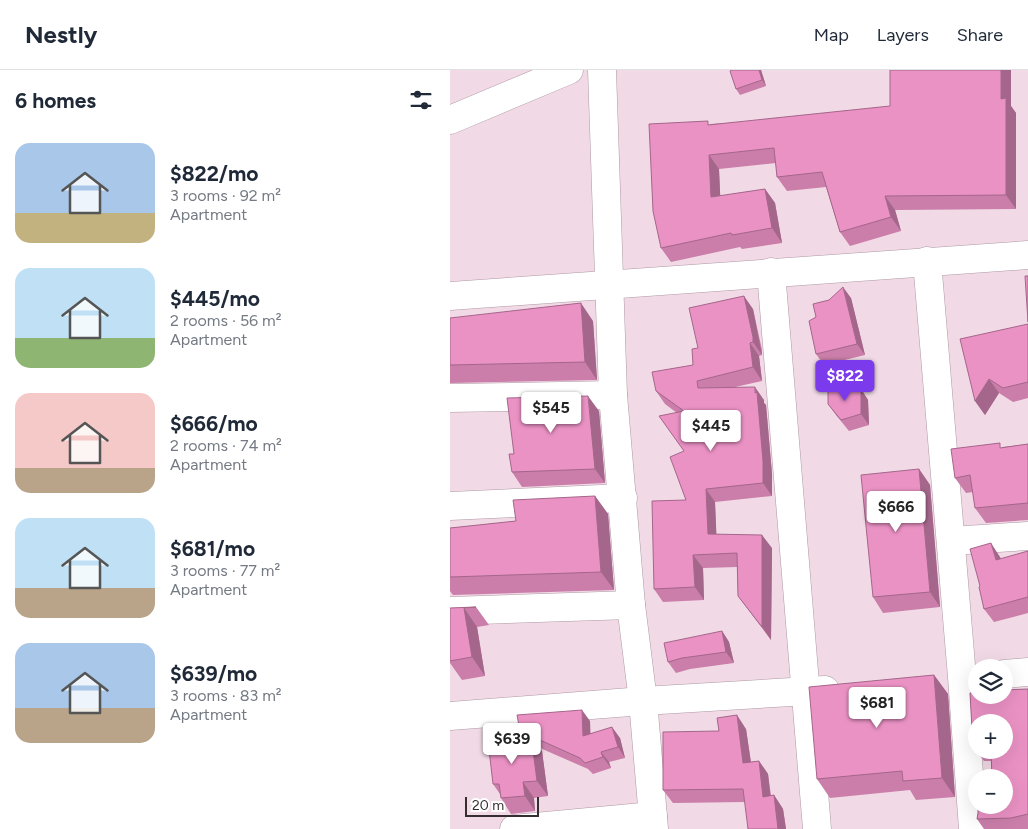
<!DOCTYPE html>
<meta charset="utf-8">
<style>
body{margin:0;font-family:Figtree,sans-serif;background:#f6f6f7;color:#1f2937;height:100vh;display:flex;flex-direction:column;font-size:19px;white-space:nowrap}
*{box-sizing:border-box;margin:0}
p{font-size:16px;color:#747a83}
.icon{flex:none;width:28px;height:28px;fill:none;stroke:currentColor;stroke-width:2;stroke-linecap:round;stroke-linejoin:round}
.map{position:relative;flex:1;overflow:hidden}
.side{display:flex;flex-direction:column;background:#fff;width:450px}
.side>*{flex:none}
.controls{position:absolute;left:518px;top:589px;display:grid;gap:10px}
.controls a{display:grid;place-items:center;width:45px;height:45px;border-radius:50%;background:#fff;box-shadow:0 5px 20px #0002;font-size:25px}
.scale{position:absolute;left:15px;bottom:12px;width:74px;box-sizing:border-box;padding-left:5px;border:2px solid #352d31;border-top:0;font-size:14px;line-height:18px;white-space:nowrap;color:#352d31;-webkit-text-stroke:4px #fff;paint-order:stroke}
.price{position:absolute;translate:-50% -42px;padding:0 11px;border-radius:5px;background:#fff;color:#222;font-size:16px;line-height:32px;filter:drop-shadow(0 1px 2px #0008)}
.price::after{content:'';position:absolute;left:50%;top:30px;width:15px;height:11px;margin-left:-8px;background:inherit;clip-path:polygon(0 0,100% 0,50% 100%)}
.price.active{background:#7c3aed;color:#fff}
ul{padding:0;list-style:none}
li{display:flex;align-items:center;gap:15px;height:125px;padding:0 15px}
li span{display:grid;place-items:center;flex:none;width:140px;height:100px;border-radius:15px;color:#555}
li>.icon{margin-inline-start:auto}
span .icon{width:60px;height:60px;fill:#fffc;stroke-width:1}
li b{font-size:21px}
h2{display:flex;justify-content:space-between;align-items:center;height:60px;padding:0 15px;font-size:21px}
header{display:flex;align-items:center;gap:30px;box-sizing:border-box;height:70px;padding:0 25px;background:#fff;border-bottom:1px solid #e0e1e3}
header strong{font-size:24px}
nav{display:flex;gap:28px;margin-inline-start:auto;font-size:18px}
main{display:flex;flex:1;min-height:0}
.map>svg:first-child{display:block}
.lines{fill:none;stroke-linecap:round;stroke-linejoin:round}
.minor-casing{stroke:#ae98a3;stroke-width:29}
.minor{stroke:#fff;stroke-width:28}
.wall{fill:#ca7ea9;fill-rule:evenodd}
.shaded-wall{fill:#a4668a}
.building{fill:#eb92c5;stroke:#a4668a}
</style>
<header>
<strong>Nestly</strong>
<nav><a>Map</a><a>Layers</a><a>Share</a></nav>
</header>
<main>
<section class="side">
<h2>6 homes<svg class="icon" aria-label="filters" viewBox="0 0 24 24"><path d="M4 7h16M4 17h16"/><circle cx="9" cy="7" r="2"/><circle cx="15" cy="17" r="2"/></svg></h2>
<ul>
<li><span style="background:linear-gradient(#a9c7e8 70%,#c2b280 0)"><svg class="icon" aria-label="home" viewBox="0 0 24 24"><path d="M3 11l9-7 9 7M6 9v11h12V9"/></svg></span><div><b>$822/mo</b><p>3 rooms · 92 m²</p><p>Apartment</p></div></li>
<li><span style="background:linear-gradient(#bfe0f5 70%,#8fb573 0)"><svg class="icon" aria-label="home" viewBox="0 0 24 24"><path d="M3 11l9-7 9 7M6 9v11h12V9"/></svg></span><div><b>$445/mo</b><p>2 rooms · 56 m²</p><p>Apartment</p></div></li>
<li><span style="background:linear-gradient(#f6c9c9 75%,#b9a48a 0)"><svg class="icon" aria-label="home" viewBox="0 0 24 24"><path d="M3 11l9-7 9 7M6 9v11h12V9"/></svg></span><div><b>$666/mo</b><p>2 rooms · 74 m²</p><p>Apartment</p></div></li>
<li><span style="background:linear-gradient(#bfe0f5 70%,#b9a48a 0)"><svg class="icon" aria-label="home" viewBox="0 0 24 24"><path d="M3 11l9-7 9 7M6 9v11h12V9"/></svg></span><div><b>$681/mo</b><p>3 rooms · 77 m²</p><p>Apartment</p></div></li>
<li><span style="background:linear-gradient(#a9c7e8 65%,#b9a48a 0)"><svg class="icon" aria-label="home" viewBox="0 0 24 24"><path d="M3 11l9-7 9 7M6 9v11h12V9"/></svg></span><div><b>$639/mo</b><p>3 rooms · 83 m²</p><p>Apartment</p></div></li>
</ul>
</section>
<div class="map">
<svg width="578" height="759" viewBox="0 0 578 759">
<rect width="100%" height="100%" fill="#f1dae6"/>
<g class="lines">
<defs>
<g id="minor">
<path d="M152 0 163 325 181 535 193 631 204 759"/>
<path d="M0 50 119 0"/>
<path d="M477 191 512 607 523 759"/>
<path d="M321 202 367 759"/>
<path d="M0 226 578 185"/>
<path d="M0 328 163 325"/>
<path d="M0 436 173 428"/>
<path d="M501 471 578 466"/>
<path d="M0 541 181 535"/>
<path d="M554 604 578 602"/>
<path d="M0 646 193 631 375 620"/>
<path d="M64 759 203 746"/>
</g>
</defs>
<use href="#minor" class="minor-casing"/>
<use href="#minor" class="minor"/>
</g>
<g class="wall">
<path d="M311 0 316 16 290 25 286 19Z"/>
<path d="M561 36 566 43V139L445 140 451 161 400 176 390 162 376 117 337 121 327 107 326 93 269 99 270 126 315 119 325 133 332 173 292 179 290 177 221 192 211 178 260 54Z"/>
<path d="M401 228 415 285 374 295 366 284Z"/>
<path d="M303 239 312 280V285L309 286 312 311 285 317 314 330V333L316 335 322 404V426L265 432 266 464 322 478 321 570 288 526 287 497 253 498 254 530 213 532 204 519 236 430 234 381 227 343 215 334 206 321 243 295 248 278Z"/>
<path d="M0 248 143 251 147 310 0 313Z"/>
<path d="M578 254V328L563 332 549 323 535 345 525 331Z"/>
<path d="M411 319 418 330 419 355 399 361 386 345 378 334Z"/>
<path d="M149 341 155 413 72 417 62 402Z"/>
<path d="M578 374V450L536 453 525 438 523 422 516 423 505 408 553 377Z"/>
<path d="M469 399 480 415 490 537 433 543 423 527Z"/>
<path d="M145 426 158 444 164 520 3 525 0 521V458L66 451Z"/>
<path d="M578 481V543L544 552 534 539 530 516 550 487 551 489Z"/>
<path d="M26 537 39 555 27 557 35 606 12 610 0 593V538Z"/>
<path d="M272 561 279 572 284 593 240 599 226 603 218 592Z"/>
<path d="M484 605 498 624 505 727 466 730 460 720 380 728 367 709Z"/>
<path d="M578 619V759H534L527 749 528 743V735H554V708H542L541 691H534L523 677 520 623 526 622V625H554V620ZM526 652H554V680H526Z"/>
<path d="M140 651V663L170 668 175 688 159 692 161 698 143 704 138 699 90 678 92 681 98 726 84 728 85 741 61 744 51 728 50 724 43 714 73 666 70 661Z"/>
<path d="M296 659 301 692 309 691 318 704 321 726 324 725 333 739 336 759H298L295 732 223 733 213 720 269 661Z"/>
</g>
<g class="shaded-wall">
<path d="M309 0H311L316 16 312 10Z"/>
<path d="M551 0H561V36L566 43V139L556 125 551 29Z"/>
<path d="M259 85 269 99 271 142 261 127Z"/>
<path d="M315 119 325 133 332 173 322 158Z"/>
<path d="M435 126 445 140 451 161 441 147Z"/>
<path d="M393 217 401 228 415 285 407 274Z"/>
<path d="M294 226 303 239 312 285 303 272Z"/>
<path d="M131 233 143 251 147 310 135 292Z"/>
<path d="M300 273 309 286 312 311 303 297Z"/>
<path d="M539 309 549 323 535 345 525 331Z"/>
<path d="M305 317 314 330V333L316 335 322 404V426L313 413Z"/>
<path d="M411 319 418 330 419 355 411 344Z"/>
<path d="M138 326 149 341 155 413 145 399Z"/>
<path d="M469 399 480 415 490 537 480 522Z"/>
<path d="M256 419 265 432 267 477 258 464Z"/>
<path d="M145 426 158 444 164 520 151 502Z"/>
<path d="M312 465 322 478 321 570 312 557Z"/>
<path d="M541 473 550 487 555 504 546 490Z"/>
<path d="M243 485 253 498 254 530 245 517Z"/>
<path d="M14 538 27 557 35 606 22 587Z"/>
<path d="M272 561 279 572 284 593 276 582Z"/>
<path d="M484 605 498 624 505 727 492 708Z"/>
<path d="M132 640 140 651 141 676 133 666Z"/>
<path d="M287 645 296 659 303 707 293 693Z"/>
<path d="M162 657 170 668 175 688 168 677Z"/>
<path d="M81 665 92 681 98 726 87 711Z"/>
<path d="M151 682 159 692 161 698 153 687Z"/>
<path d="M309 691 318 704 322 740 313 727Z"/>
<path d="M73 712 84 728 85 741 75 726Z"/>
<path d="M324 725 333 739 336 759H328Z"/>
</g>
<g class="building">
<path d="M282 0H309L312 10 286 19 280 1Z"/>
<path d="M440 0H551V29L556 28V125L435 126 441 147 390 162 372 102 327 107 324 78 259 85 261 127 315 119 322 158 282 165 281 163 211 178 203 141 199 54 258 51V55L440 36Z"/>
<path d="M575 206H578V252Z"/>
<path d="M393 217 407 274 366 284 359 251 366 247 363 234 379 230Z"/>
<path d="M294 226 303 267V272L300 273 303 297 247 311 248 318 305 317V323L307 322 313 391V413L256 419 258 464 312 465V557L288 526 287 483 243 485 245 517 204 519 202 431 236 430 220 387 234 381 209 346 234 341 206 321 202 302 243 295 242 279 248 278 239 238Z"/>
<path d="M131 233 135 292 0 295V248Z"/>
<path d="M578 254V312L553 318 539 309 525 331 510 269Z"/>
<path d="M378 319H411V344L391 350 378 334Z"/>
<path d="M138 326 145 399 62 402 59 384H64L57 328Z"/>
<path d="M550 373V378L578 374V433L525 438 520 405 505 408 501 379Z"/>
<path d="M469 399 480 522 423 527 411 405Z"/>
<path d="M145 426 151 502 0 507V458L66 451 63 430Z"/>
<path d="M541 473 546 490 578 481V527L534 539 529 517 530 516 520 479Z"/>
<path d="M26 537 14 538 22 587 0 591V538Z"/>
<path d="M272 561 276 582 232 588 218 592 214 573Z"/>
<path d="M484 605 492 708 453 711 452 701 367 709 359 617Z"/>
<path d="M578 619V744L561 748 527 749 528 743V735H554V708H542L541 680H554V652H526V677H523L520 623 526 622V625H554V620Z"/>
<path d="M132 640 133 666 162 657 168 677 151 682 153 687 135 693 130 688 81 666V665H79L70 661 67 645Z"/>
<path d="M287 645 293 693 309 691 313 727 324 725 328 759H298L293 719 213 720V662L269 661 267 648Z"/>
<path d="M81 665 87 711 73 712 75 726 51 728 49 714H43L38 671Z"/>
</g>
</svg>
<div class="controls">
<a><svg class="icon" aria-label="layers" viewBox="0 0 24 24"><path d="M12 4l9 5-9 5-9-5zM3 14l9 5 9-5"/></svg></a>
<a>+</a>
<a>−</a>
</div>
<div class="scale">20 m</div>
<b class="price active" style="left:395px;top:332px">$822</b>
<b class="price" style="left:101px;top:364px">$545</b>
<b class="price" style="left:261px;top:382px">$445</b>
<b class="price" style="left:446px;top:463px">$666</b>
<b class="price" style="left:427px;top:659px">$681</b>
<b class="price" style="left:62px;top:695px">$639</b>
</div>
</main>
